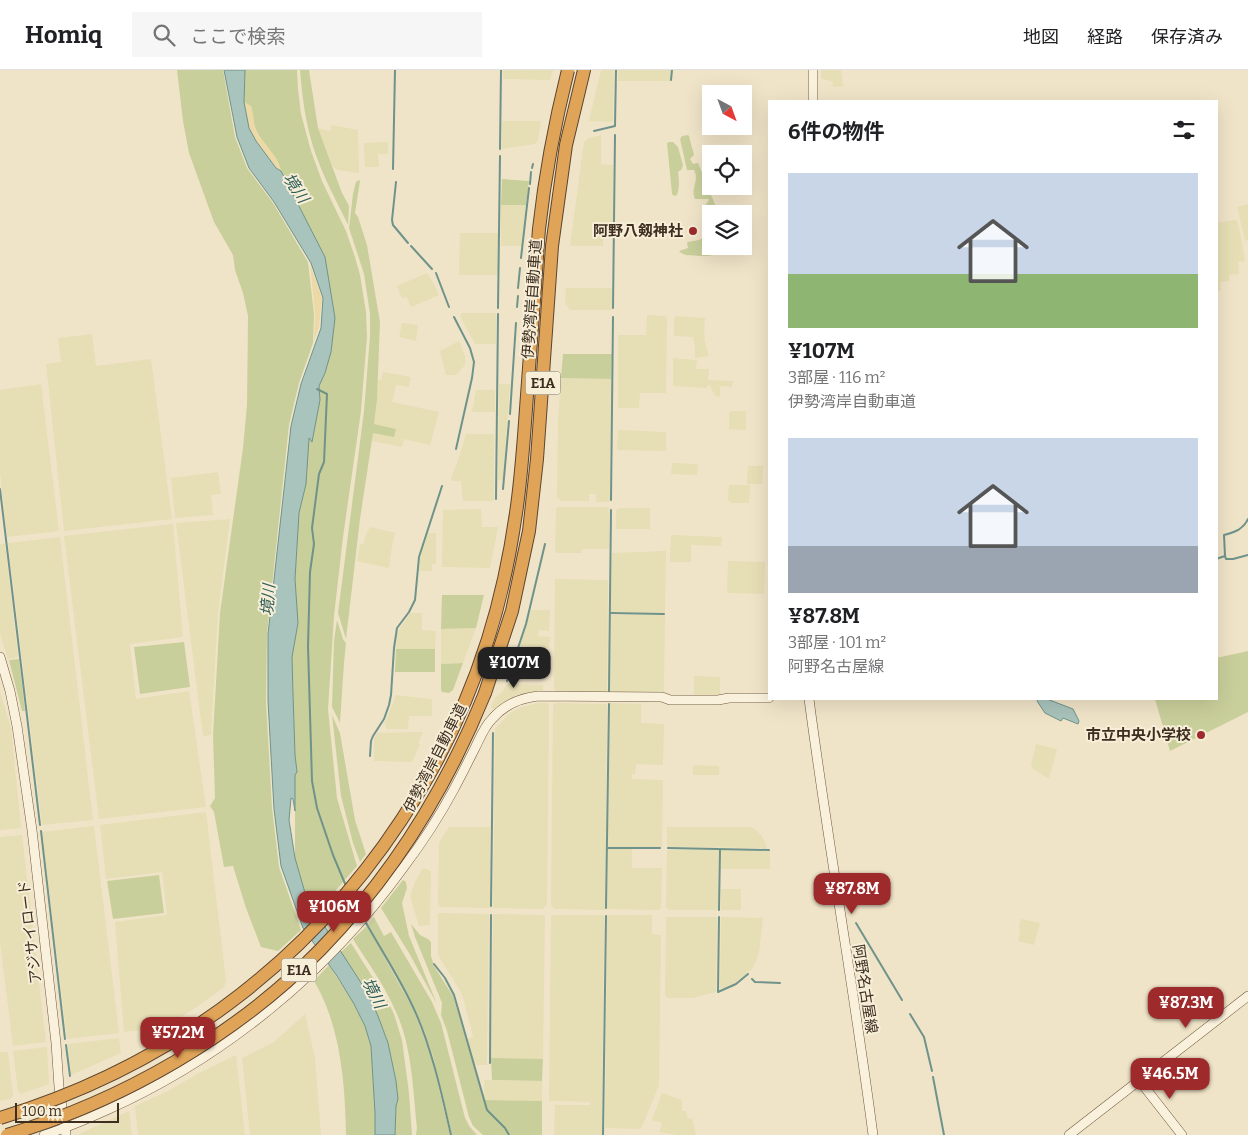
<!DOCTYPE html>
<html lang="ja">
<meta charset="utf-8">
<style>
body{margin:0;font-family:Bitter,"Noto Sans JP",serif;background:#f6f6f6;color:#202124;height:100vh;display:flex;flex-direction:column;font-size:19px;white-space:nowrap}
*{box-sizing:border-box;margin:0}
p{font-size:16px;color:#757577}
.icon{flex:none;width:28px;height:28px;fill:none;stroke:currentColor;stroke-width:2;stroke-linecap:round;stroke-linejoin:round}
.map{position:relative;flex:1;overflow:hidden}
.panel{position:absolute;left:768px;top:30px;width:450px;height:600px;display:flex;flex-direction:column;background:#fff;border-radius:0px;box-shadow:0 5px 20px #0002}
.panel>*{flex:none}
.needle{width:32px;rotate:139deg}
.fabs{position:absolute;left:702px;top:15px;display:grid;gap:10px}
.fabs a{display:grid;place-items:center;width:50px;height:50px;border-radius:0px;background:#fff;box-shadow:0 5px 20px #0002;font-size:25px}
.scale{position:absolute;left:15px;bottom:12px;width:104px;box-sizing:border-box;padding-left:5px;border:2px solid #3d2e20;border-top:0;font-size:14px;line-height:18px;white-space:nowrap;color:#3d2e20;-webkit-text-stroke:4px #f7eed8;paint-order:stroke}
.price{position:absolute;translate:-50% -42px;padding:0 11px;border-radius:10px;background:#9e2a2b;color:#fff;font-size:16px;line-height:32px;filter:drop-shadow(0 1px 2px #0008)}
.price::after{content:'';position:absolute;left:50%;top:30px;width:15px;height:11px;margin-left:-8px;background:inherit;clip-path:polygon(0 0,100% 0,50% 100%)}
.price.current{background:#222;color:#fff}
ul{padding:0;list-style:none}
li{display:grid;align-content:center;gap:10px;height:265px;padding:0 20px}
li span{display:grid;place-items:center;height:155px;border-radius:0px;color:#555}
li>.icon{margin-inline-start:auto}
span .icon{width:90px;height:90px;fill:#fffc;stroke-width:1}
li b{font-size:21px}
h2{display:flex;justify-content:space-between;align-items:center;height:60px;padding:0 20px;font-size:21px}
header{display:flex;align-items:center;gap:30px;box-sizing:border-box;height:70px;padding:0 25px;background:#fff;border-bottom:1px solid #e0e0e0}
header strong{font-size:24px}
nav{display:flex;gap:28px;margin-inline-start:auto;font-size:18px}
.search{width:350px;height:45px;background:#f6f6f6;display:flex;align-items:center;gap:12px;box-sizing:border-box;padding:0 18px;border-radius:0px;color:#757577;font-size:19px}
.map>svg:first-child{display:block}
.farmland{fill:#e6deb5}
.green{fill:#c9cf9b}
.sand{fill:#ecd9a5}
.water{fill:#a9c4bc;stroke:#6f938a}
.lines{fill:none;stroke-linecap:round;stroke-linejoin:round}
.stream{stroke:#6f938a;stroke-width:2}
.secondary-casing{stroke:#6f573f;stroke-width:10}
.highway-casing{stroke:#5b4430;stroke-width:14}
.secondary{stroke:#faf1dc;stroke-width:9}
.highway{stroke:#e0a458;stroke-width:12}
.highway-bridge-casing{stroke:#5b4430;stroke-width:14;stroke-linecap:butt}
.highway-bridge{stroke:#e0a458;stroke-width:12}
.poi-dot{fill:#9e2a2b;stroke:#f7eed8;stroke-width:2}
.labels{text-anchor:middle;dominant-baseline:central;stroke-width:4;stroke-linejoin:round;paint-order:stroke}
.shield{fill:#f7eed8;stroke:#756857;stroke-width:1}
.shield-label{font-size:14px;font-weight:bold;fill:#3d2e20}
.poi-label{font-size:15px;font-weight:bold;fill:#3d2e20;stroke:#f7eed8;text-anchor:end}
.street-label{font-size:15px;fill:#3d2e20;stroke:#f7eed8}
.water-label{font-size:16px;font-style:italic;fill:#2f5d5a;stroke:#f7eed8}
</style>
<header>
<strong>Homiq</strong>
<div class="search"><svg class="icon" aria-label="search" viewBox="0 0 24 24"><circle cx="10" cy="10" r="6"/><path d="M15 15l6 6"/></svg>ここで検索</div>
<nav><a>地図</a><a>経路</a><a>保存済み</a></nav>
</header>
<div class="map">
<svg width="1248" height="1065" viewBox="0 0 1248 1065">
<rect width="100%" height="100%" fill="#f0e4c8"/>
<g class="farmland">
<path d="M503 0H553L550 10 503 9Z"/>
<path d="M601 0H614L613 52 589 51Z"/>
<rect x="618" y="0" width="53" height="11"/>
<path d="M821 0H841L843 16 833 17 832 11 821 9Z"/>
<path d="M502 51H541L538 70 535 74 502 79Z"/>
<path d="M332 55 358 60 359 103 337 100 332 95 318 58 330 61Z"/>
<path d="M601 65V94L613 95V165H603V176H570L584 72 589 68Z"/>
<path d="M388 72V84H378L379 97H365L364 73Z"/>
<path d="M1248 134V170L1245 171 1237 137Z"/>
<path d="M501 135H526L522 176H501Z"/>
<path d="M1235 150 1237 151 1240 161 1245 191 1238 192 1239 204 1229 205V211L1220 212 1221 220 1216 221V153Z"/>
<path d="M460 163H498V205H459Z"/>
<path d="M427 203 434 214 439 225 411 237 407 227 402 228 397 216Z"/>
<path d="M566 218H612V240H570L565 233Z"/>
<path d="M462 243H496V274H475L460 246Z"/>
<path d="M647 245 665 246 667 248 666 323H640L639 338H618V265H646Z"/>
<path d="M676 246 705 248 704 261 705 268H704L709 286 695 288V277L693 267 674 266V248Z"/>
<path d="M402 253 418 255 416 271 399 267Z"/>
<path d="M92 264 96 296 151 289 172 449 64 461 46 294 61 292 58 268Z"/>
<path d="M459 271 465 286V295L456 305H446L440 281Z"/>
<path d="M673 288 697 290 696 299H709L708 310 733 311 732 317 720 316V327L715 326 710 315 705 318 673 316Z"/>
<path d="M383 302 411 307 409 317 396 315 392 332 439 342 430 375 404 369 402 377 372 371 373 363 396 359 374 354 377 330 378 310H381Z"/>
<path d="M561 308 611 309 610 432H596V424H589V431H561L557 427 558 351Z"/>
<path d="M41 314 59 461 7 467 0 403V320Z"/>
<path d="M499 314H510L503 410H498Z"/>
<path d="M476 320H495V342H472Z"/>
<path d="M732 341H746V360L729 359V343Z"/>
<path d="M618 360 666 362V381L617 380Z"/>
<path d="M466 364H494V431H463L461 411H452L451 408 460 385Z"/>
<path d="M672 393 698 394 697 405 671 404Z"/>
<path d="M748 396H763L762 414H747Z"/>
<path d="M218 402 221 424 211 425 213 445 175 448 171 408Z"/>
<path d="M729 415H750L749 433H731L728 430Z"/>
<path d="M558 437H609V479H582V483H555L556 439Z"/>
<path d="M619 438H650V459H616V440Z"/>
<path d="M481 439 482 457H498L490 498 442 497 443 440Z"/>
<path d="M230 449 218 543 211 665 203 666 176 453Z"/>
<path d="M173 454 183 567 130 574 136 629 189 621 206 737 99 749 64 466Z"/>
<path d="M370 457 395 463 392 476 389 498 357 491 360 474H363L366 465Z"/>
<path d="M428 463H436V494H432V501H419L420 488Z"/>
<path d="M671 465 722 467 721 476 691 475V492H670Z"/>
<path d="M60 467 93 750 42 755 8 473Z"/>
<path d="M0 474H5L18 587 8 589 0 564Z"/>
<path d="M666 481 665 543 611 542 612 483Z"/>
<path d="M728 491 765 492 764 524 727 523Z"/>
<path d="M555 509 608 510 607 623 556 622 554 618Z"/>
<path d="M531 540H550L549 561 539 560 538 566 550 567 549 578 520 576Z"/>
<path d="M410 543H422V560L436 561 435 579H396L397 565 400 558Z"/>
<path d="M611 545H665L664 621 661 624H610Z"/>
<path d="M476 558 463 593 441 594V559Z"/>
<path d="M694 606 720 607V625L717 627H694Z"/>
<path d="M507 614 543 615V621L525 623 515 626 497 638 494 639 491 637 495 628 502 622Z"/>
<path d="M0 621 11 658 21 758 0 760Z"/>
<path d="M396 625 432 629V646H409L408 659H386L385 653Z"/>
<path d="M538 633H547L549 635 547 835 542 839 493 838 495 659 510 643 519 638Z"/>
<path d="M556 633 607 634 605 840 555 839 551 835 553 635Z"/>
<path d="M610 633 641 634V653L664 654 663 695 636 694 635 704H632V709L663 710 662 777H608Z"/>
<path d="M423 662 418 673 420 674 412 692 374 691V667L378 663Z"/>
<path d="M1036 674 1057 679 1049 709 1033 699 1031 696Z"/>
<path d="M693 695 719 696V705H693Z"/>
<path d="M206 742 226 911 224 917 197 937 162 958 124 962 115 852 167 845 162 802 106 809 100 755Z"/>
<path d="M94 756 119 963 67 969 42 762Z"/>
<path d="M449 757H490V838L441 837 438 834 439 773Z"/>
<path d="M667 757H750L756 760 761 765 765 772 767 778 667 777Z"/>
<path d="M22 765 46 972 13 976 0 872V767Z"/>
<path d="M608 779H632V798H662L661 838 659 840 607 839Z"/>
<path d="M667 780H719L718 840H669L666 837Z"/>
<path d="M721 780 770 781V799H721Z"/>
<path d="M423 798 431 801 430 855 419 856 410 826 415 812Z"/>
<rect x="721" y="819" width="20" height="21"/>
<path d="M438 843 489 844 487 995H474L467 969 473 967 464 931 461 922 438 885Z"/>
<path d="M493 844 543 845 545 846 543 989 491 988Z"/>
<path d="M553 845H604L602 1065H554L555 1035H590V1032L549 1031 551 846Z"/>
<path d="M607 845H652V864L661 865 659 1015 641 1059 605 1058Z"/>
<path d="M666 847H717L716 922 693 928H667L665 925Z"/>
<path d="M721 847 763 848 759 882 756 891 752 899 735 913 728 917 720 919Z"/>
<path d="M1021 849 1040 853 1034 875 1018 871 1020 863 1019 856Z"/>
<path d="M305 944 315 988 321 1065H250L242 988 274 972Z"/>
<path d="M119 968 121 983 71 1005 68 974Z"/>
<path d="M47 977 49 1014 21 1024 18 1021 13 981Z"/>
<path d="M0 982H8L13 1025 10 1029 0 1031Z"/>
<path d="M236 985 245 1065H138L135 1036 168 1021 197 1004Z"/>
<path d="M484 1010 542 1011V1031L484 1030Z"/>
<path d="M662 1023 682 1030V1041H686L688 1049 692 1048 696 1065H677L659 1062 662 1053 652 1050Z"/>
<path d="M129 1041 132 1065H79V1064Z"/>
</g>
<g class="green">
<path d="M177 0H223L235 67 247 98 273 133 308 192 314 244 313 273 299 313 289 355 267 563 266 631 272 738 279 797 301 860 278 881 261 877 246 838 233 796 224 797 214 742 210 736 215 728 213 665 220 543 243 378 247 335 248 246 243 223 235 200 233 185 214 152 206 130 189 83 183 51Z"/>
<path d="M245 0H297L298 19 301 44 311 81 322 111 346 161 355 187 360 205 366 242 367 267 361 341 343 467 334 546 328 639 337 728 357 796 316 843 308 833 295 788V705L297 702 295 685 293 624 292 587 298 553 295 509 299 443 306 414 309 367 312 371 320 330 319 316 325 303V187L281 101C278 85 263 75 256 60 251 49 256 39 244 32Z"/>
<path d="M300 0H309L318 58 342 123 349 136 348 155C335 128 320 101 312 73 305 49 302 25 300 0Z"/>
<path d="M688 65 689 66 694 85 690 89 693 94 698 93 716 137 714 139 710 140 707 136 706 134 709 130 708 129H695C690 118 700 111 694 100H687L680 69 682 66Z"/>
<path d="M669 72H673L678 77 683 95 682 99 678 102C679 110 680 117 677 125L674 126 672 124 667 73Z"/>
<path d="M502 109 529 111 526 135H501Z"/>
<path d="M359 110 360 111 355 143 358 147 367 175 380 252 377 330 374 354 396 359 394 367 373 363 360 449 346 569 338 543 364 341 370 266V244L364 204 349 158 353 124 356 112Z"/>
<path d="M704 165H709L711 166V176H721C717 187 709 186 699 186 692 185 685 187 679 181L688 178 687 173C692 169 701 173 704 165Z"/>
<path d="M563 284H612L611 309 561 308Z"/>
<path d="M442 525H484L476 558 441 559Z"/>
<path d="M337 550 343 569 346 573 344 593 340 653 332 637 334 571Z"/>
<path d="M184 572 190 617 140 624 134 577Z"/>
<path d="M396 579H435V602H395Z"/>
<path d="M1248 581V642L1170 681 1155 629H1216V588Z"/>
<path d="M19 589 25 641H22L9 590Z"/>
<path d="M463 593 453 620 449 623 442 622 441 620V594Z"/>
<path d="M332 645 340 663 355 750 366 784 360 792 353 773 341 726Z"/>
<path d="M159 805 164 843 113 849 107 811Z"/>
<path d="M403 810 406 812 407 818 402 833 409 866 437 934 409 883 381 838Z"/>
<path d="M374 847 384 866 391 862 432 932 441 953 465 1048 470 1057 477 1065H452L433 986 424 962 413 935 368 855Z"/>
<path d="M411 854 420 865 428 869 431 872V886L434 896 453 926 484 1030 542 1031V1065H510L505 1058 488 1040 486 1037 487 1040 504 1058 509 1065H483L473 1056 469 1047 447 961 441 945 442 933 415 867Z"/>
<path d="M367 856 412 937 431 985 450 1065H416L417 1058C413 1021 412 976 396 942 385 916 368 893 353 869Z"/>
<path d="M351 873 387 930 394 944 402 970 409 1023 412 1065H395L396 1036 398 1029 396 1011 388 973 378 946 367 922 341 882Z"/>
<path d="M329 895 354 934 365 956 371 976 375 1043V1065H346C345 1014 341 956 314 911Z"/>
<path d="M491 988 543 989 542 1011 492 1010Z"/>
</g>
<g class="sand">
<path d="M244 32 251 36C254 44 253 53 256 60 263 75 278 85 281 101 270 93 255 72 250 59 247 51 246 41 244 32Z"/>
<path d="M310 194 322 228 319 257 314 271 315 244Z"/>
</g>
<g class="water">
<path d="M224 0H245L244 32 249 58 256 71 276 98 281 101 325 187 335 248 331 282 325 303 319 316 320 330 312 372 309 368 306 414 299 443 295 509 298 553 292 587 293 624 295 685 297 702 295 705V741L293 729 291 728 289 750 295 788 308 833 316 843 367 922 378 946 388 973 396 1011 398 1029 396 1036 395 1065H375V1043L371 976 365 956 354 934 337 906 303 858 281 796 274 739 268 631V564L291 356 301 314 321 258 323 228 311 193 274 132 249 98 237 67Z"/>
<path d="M1038 629H1047L1073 639 1079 651 1078 654 1063 648 1061 651 1045 643 1037 631Z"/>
</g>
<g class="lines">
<g class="stream">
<path d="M671 10 672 0"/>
<path d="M594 61 615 56 616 0"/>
<path d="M500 79 501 0"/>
<path d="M532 98 533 94"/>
<path d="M393 99 395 0"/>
<path d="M396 112 392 150 393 155 408 173"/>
<path d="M530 114 531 102"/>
<path d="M411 176 432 199"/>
<path d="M521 188 529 118"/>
<path d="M436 203 449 237"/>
<path d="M518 218 520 198"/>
<path d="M517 237 518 226"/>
<path d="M498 238 500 86"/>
<path d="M613 238 615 65"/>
<path d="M454 247 470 278 474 292 472 308 456 379"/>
<path d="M317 319 327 324 324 392 319 404 312 458 314 474 310 502 308 576 312 711 317 738 333 785 346 816"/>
<path d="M510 344 516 253"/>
<path d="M0 419 40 755"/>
<path d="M503 419 509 351"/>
<path d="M496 429 498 244"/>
<path d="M611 430 613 247"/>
<path d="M1225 486 1226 489H1233L1248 485"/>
<path d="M1216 489 1225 486 1224 465C1234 462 1243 460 1248 449"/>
<path d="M610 543 664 544"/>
<path d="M507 611 526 554 545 474"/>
<path d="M609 621 611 440"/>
<path d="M370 686 371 671 373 666 384 649 389 635 391 625 394 578 397 558 409 542 415 530 419 487 442 416"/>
<path d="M41 761 65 969"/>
<path d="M607 778H660"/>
<path d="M668 778 769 780"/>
<path d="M351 824 356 833"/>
<path d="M491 836 493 663"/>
<path d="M606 838 609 634"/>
<path d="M719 840 720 780"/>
<path d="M719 847 718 922 736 914 748 904"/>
<path d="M365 851C381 880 399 907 413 937 432 978 441 1021 451 1065"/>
<path d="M856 853 902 930"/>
<path d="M434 894 445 908 454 925 487 1040 505 1058 509 1065"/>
<path d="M752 909 755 912 780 913"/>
<path d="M910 944 924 967 932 1001"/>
<path d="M66 975 70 1006"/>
<path d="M490 993 491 845"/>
<path d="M933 1007 944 1065"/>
<path d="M603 1065 606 846"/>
</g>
<defs>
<g id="secondary">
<path d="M813 31V0"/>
<path d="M0 587 10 621 17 656 32 760 56 973 59 1017 66 1065"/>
<path d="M809 629C828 774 854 919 873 1065"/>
<path d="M1139 1010 1182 1065"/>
<path d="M44 1065C66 1058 87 1049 107 1040 225 987 327 903 403 798 422 773 439 747 454 719 461 706 468 692 475 678 480 668 484 657 492 649 504 635 520 628 538 626L662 627 670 630H718L729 628H769"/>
<path d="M1069 1065 1248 926"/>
</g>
<path id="highway" d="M485 623 512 541 529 461 537 389 552 176 566 75 584 0"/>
</defs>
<use href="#secondary" class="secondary-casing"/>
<use href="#highway" class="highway-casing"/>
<use href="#secondary" class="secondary"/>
<use href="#highway" class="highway"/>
<defs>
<g id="highway-bridge">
<path d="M0 1048C178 994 323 882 419 722 448 674 471 623 488 569 501 528 510 485 516 443 520 417 522 391 524 366 527 320 531 275 534 230 536 206 537 183 539 159 545 105 555 52 568 0"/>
<path d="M7 1065C122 1031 237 965 321 879 392 806 447 717 485 623"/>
</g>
</defs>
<use href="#highway-bridge" class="highway-bridge-casing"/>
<use href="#highway-bridge" class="highway-bridge"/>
</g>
<g class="poi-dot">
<circle cx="693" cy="161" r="5"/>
<circle cx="1201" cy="665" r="5"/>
</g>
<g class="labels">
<g class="shield">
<rect x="525.5" y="301.5" width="35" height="23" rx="4"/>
<rect x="281.5" y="888.5" width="35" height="23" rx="4"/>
</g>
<g class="shield-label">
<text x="543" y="313">E1A</text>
<text x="299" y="900">E1A</text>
</g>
<g class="poi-label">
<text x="683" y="161">阿野八剱神社</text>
<text x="1191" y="665">市立中央小学校</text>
</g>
<g class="street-label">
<text transform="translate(532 229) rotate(-86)">伊勢湾岸自動車道</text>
<text transform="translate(435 688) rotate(-63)">伊勢湾岸自動車道</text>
<text transform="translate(30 862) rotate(-97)">アジサイロード</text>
<text transform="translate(865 919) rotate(81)">阿野名古屋線</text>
</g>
<g class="water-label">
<text transform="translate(296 118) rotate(56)">境川</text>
<text transform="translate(268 530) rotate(-86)">境川</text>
<text transform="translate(374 923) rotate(63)">境川</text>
</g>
</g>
</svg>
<div class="fabs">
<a><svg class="needle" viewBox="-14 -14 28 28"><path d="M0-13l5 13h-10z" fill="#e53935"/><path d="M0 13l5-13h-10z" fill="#757577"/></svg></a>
<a><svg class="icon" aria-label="locate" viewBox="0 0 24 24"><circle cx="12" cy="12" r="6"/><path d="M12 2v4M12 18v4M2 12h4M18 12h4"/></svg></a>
<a><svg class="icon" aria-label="layers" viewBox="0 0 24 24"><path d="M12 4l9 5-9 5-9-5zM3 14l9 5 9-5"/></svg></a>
</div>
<div class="scale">100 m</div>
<b class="price current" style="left:514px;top:619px">¥107M</b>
<b class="price" style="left:852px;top:845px">¥87.8M</b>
<b class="price" style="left:334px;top:863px">¥106M</b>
<b class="price" style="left:1186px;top:959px">¥87.3M</b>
<b class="price" style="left:178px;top:989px">¥57.2M</b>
<b class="price" style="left:1170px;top:1030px">¥46.5M</b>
<section class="panel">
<h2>6件の物件<svg class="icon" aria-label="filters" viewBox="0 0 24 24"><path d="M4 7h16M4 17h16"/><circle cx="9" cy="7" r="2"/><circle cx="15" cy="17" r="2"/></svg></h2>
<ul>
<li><span style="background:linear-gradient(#c9d6e8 65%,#8fb573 0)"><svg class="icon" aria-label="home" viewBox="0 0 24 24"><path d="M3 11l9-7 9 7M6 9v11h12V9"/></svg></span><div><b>¥107M</b><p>3部屋 · 116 m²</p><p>伊勢湾岸自動車道</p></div></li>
<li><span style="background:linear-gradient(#c9d6e8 70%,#9aa5b1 0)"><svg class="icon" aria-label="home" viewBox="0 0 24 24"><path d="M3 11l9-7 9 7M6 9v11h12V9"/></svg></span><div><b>¥87.8M</b><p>3部屋 · 101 m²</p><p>阿野名古屋線</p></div></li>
</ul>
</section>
</div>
